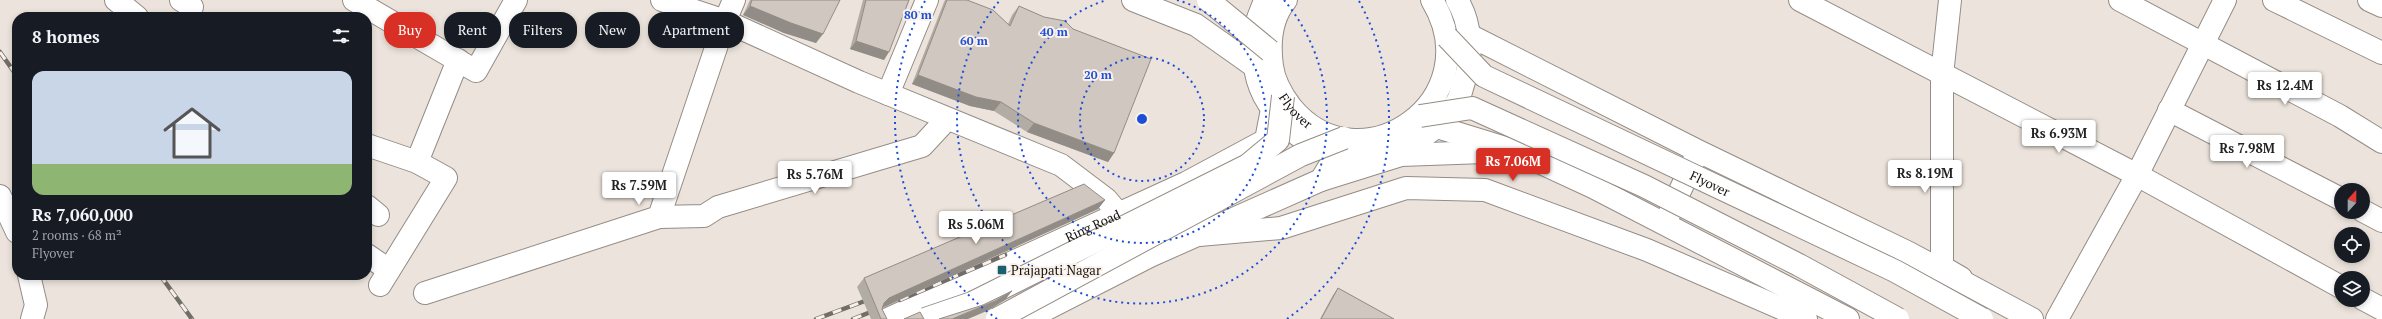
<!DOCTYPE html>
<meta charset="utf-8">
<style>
body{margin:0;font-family:"PT Serif",serif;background:#20242c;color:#f1f3f6;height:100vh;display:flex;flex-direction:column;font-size:15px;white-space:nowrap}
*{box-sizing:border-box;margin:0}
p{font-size:13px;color:#9ea1a6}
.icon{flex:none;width:22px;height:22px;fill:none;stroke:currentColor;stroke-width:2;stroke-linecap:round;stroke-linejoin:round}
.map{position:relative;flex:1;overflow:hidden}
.details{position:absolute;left:12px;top:12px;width:360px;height:268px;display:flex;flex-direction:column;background:#171b24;border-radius:16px;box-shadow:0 2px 6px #0003}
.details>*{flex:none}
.banner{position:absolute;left:384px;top:12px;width:380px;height:36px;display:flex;gap:8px}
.needle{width:26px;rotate:21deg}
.controls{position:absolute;left:2334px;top:183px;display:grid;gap:8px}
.controls a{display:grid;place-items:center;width:36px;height:36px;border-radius:50%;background:#171b24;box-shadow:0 2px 6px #0003;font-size:20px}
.price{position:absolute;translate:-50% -34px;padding:0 9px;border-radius:4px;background:#fff;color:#222;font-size:13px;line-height:26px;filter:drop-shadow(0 1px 2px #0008)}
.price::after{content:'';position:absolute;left:50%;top:24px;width:12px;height:9px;margin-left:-6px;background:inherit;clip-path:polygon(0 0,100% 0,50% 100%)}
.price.current{background:#d93025;color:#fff}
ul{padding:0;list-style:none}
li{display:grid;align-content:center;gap:8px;height:212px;padding:0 20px}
li span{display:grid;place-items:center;height:124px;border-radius:12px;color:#555}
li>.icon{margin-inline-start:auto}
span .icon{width:72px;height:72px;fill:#fffc;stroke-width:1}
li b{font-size:17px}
h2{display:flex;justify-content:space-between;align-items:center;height:48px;padding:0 20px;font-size:17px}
.tag{padding:0 14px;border-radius:16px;background:#171b24;box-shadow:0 2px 6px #0003;font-size:14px;line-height:36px}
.tag.current{background:#d93025;color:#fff}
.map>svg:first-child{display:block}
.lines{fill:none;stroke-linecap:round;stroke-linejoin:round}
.street-casing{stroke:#948c85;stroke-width:24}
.primary-casing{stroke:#948c85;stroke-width:24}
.highway-casing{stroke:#948c85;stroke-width:24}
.street{stroke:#fff;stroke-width:22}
.primary{stroke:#fff;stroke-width:22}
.highway{stroke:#fff;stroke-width:22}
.rail-casing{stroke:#716d68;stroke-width:4.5}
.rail{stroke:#f9f1e9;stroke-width:3;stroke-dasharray:9;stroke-linecap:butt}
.primary-bridge-casing{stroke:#948c85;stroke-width:24;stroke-linecap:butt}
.highway-bridge-casing{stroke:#948c85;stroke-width:24;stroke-linecap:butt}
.primary-bridge{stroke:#fff;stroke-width:22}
.highway-bridge{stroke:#fff;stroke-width:22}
.wall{fill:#b3aca5}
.shaded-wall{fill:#928c86}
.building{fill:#d0c8c0;stroke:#928c86}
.ring{fill:none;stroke:#1d4ed8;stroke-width:2;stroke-dasharray:2 4}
.poi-dot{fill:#186070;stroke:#f9f1e9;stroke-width:1.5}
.labels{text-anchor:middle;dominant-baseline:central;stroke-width:4;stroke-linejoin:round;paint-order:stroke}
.street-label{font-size:13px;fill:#151310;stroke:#f9f1e9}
.poi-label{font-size:13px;fill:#151310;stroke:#f9f1e9;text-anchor:start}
.centre{fill:#1d4ed8;stroke:#f9f1e9;stroke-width:2}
.ring-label{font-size:12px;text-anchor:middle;font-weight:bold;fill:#1d4ed8;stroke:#f9f1e9;stroke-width:4;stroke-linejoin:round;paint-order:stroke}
</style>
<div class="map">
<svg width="2382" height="319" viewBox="0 0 2382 319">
<rect width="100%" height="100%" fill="#ece4dc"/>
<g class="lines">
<defs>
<g id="street">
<path d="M116 0 137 17"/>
<path d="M181 0 192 7"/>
<path d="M354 0 476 71 516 0"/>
<path d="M662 0 725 21 859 82 1061 165 1106 199 1118 213"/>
<path d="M1800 0 2137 175 2225 0"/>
<path d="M1950 0 1942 75V267L1961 278"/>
<path d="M2120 0 2340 116 2382 142"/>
<path d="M2274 0 2382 53"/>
<path d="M2369 0 2382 6"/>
<path d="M888 94 927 0"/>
<path d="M2169 110 2341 199"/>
<path d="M367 145 417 162"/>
<path d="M0 196 17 232"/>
<path d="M367 206 378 215"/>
<path d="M2363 211 2382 221"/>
<path d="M659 217 704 216 718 207 922 146 947 119"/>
<path d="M1199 235 1281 228 1406 188 1485 190 1647 250 1806 319"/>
<path d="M367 255 389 270"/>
<path d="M29 275 36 305 32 319"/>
<path d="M380 285 446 178 417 162 458 60"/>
<path d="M425 293 659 217 725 21 734 0"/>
<path d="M2363 299 2382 309"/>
<path d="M2057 319 2137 175 2341 287"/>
</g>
<g id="primary">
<path d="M1133 0 1196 25 1254 66"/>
<path d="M1265 0C1262 9 1257 19 1255 28 1253 36 1254 45 1254 53 1254 77 1263 100 1280 118 1330 177 1416 165 1457 102 1461 95 1462 86 1465 79 1473 55 1471 22 1457 0"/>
<path d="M1321 180 1401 155 1512 151"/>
<path id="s1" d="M888 319 1186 183 1266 140 1272 109"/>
<path d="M1027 319 1150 256 1321 180 1337 154"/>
</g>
<g id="highway">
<path id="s2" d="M1286 0C1271 18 1269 44 1272 66 1274 82 1282 95 1291 107 1360 191 1492 100 1432 0"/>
<path d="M1469 35 1698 151 1909 253 2032 319"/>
<path d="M1437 127 1515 151 1593 187 1848 319"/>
<path d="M1667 219 1696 156"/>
</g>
</defs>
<use href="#street" class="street-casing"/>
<use href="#primary" class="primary-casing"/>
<use href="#highway" class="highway-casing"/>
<use href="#street" class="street"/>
<use href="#primary" class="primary"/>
<use href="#highway" class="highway"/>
<defs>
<g id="rail">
<path d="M0 52 17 76"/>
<path d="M160 275 192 319"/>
<path d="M900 300 1005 255"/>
<path d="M816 319 873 298"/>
<path d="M853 319 878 309"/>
</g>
</defs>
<use href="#rail" class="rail-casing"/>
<use href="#rail" class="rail"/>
<defs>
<g id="primary-bridge">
<path d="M925 319 972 303 1248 165 1278 140 1283 96"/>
<path d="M997 319 1301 155 1344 138"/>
</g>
<g id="highway-bridge">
<path d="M1208 0 1270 51"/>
<path id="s3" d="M1447 37 1484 76 1895 271 1982 319"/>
<path d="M1420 116 1472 108 1644 186 1799 265 1898 319"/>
</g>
</defs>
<use href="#primary-bridge" class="primary-bridge-casing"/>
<use href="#highway-bridge" class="highway-bridge-casing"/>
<use href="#primary-bridge" class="primary-bridge"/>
<use href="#highway-bridge" class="highway-bridge"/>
</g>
<g class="wall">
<path d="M750 0H840L816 43 784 33 743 15Z"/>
<path d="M863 0H909L884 60 850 49Z"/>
<path d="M945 0H967L1008 24 1012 15 1019 6 1114 153 1108 162 1027 132 994 111 970 106 912 84 944 2Z"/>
<path d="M1105 200 1098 209 882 308V309L887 319H871L857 287 864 278Z"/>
<path d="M1338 288 1394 319H1320L1333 295Z"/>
</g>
<g class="shaded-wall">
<path d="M750 6 823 34 816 43 784 33 743 15Z"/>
<path d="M856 41 889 52 884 60 850 49Z"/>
<path d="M918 75 1001 102 994 111 970 106 912 84Z"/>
<path d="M1034 123 1114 153 1108 162 1027 132Z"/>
<path d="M1105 200 1098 209 882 308 878 312 884 303 889 298Z"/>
<path d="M1012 291 1005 300 989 310 968 319H952L995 301Z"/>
</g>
<g class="building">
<path d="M752 0H840L823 34 791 23 750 6Z"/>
<path d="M866 0H909L889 52 856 41Z"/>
<path d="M947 0H967L993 10 1010 26 1019 6 1044 17 1065 21 1073 29 1151 59 1114 153 1034 123 1001 102 976 97 918 75Z"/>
<path d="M1084 184 1105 200 889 298 884 303 882 309 887 319H881L864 278Z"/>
<path d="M1338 288 1394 319H1321Z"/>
<path d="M1012 291 995 301 952 319H939L983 305Z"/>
<path d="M920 312 924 319H904Z"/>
</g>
<g class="ring">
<circle cx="1142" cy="119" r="62"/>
<path d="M1177 0A124 124 0 1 1 1107 0"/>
<path d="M1284 0A185 185 0 1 1 1000 0"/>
<path d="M997 319A247 247 0 0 1 925 1M1359 1A247 247 0 0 1 1287 319"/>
</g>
<rect class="poi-dot" x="997" y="265" width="10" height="10" rx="2"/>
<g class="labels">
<g class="street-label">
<text stroke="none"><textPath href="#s2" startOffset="121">Flyover</textPath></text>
<text stroke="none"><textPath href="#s3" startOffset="304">Flyover</textPath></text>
<text stroke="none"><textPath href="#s1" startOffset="225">Ring Road</textPath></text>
</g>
<g class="poi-label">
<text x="1011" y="270">Prajapati Nagar</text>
</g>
</g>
<circle cx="1142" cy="119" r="6" class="centre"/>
<g class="ring-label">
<text x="918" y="19">80 m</text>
<text x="1054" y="36">40 m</text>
<text x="974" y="45">60 m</text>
<text x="1098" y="79">20 m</text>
</g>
</svg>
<div class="controls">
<a><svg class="needle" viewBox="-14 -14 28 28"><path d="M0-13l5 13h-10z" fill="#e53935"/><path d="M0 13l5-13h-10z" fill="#9ea1a6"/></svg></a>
<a><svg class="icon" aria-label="locate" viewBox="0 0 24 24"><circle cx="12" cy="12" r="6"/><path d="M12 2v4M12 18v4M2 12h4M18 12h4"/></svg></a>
<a><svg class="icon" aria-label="layers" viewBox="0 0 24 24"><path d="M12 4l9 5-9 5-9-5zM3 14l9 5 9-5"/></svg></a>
</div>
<b class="price" style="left:2285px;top:106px">Rs 12.4M</b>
<b class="price" style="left:2059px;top:154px">Rs 6.93M</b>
<b class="price" style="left:2247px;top:169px">Rs 7.98M</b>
<b class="price current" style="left:1513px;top:182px">Rs 7.06M</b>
<b class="price" style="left:1925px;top:194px">Rs 8.19M</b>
<b class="price" style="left:815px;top:195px">Rs 5.76M</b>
<b class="price" style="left:639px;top:206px">Rs 7.59M</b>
<b class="price" style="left:976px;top:245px">Rs 5.06M</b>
<div class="banner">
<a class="tag current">Buy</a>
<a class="tag">Rent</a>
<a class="tag">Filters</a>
<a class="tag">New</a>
<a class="tag">Apartment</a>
</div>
<section class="details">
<h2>8 homes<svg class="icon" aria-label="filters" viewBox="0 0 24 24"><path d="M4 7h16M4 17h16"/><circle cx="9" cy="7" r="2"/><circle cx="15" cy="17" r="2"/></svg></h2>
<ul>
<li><span style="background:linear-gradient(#c9d6e8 75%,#8fb573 0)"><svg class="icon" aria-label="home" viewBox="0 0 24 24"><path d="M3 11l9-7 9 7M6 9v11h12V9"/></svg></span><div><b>Rs 7,060,000</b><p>2 rooms · 68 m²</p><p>Flyover</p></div></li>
</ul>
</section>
</div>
